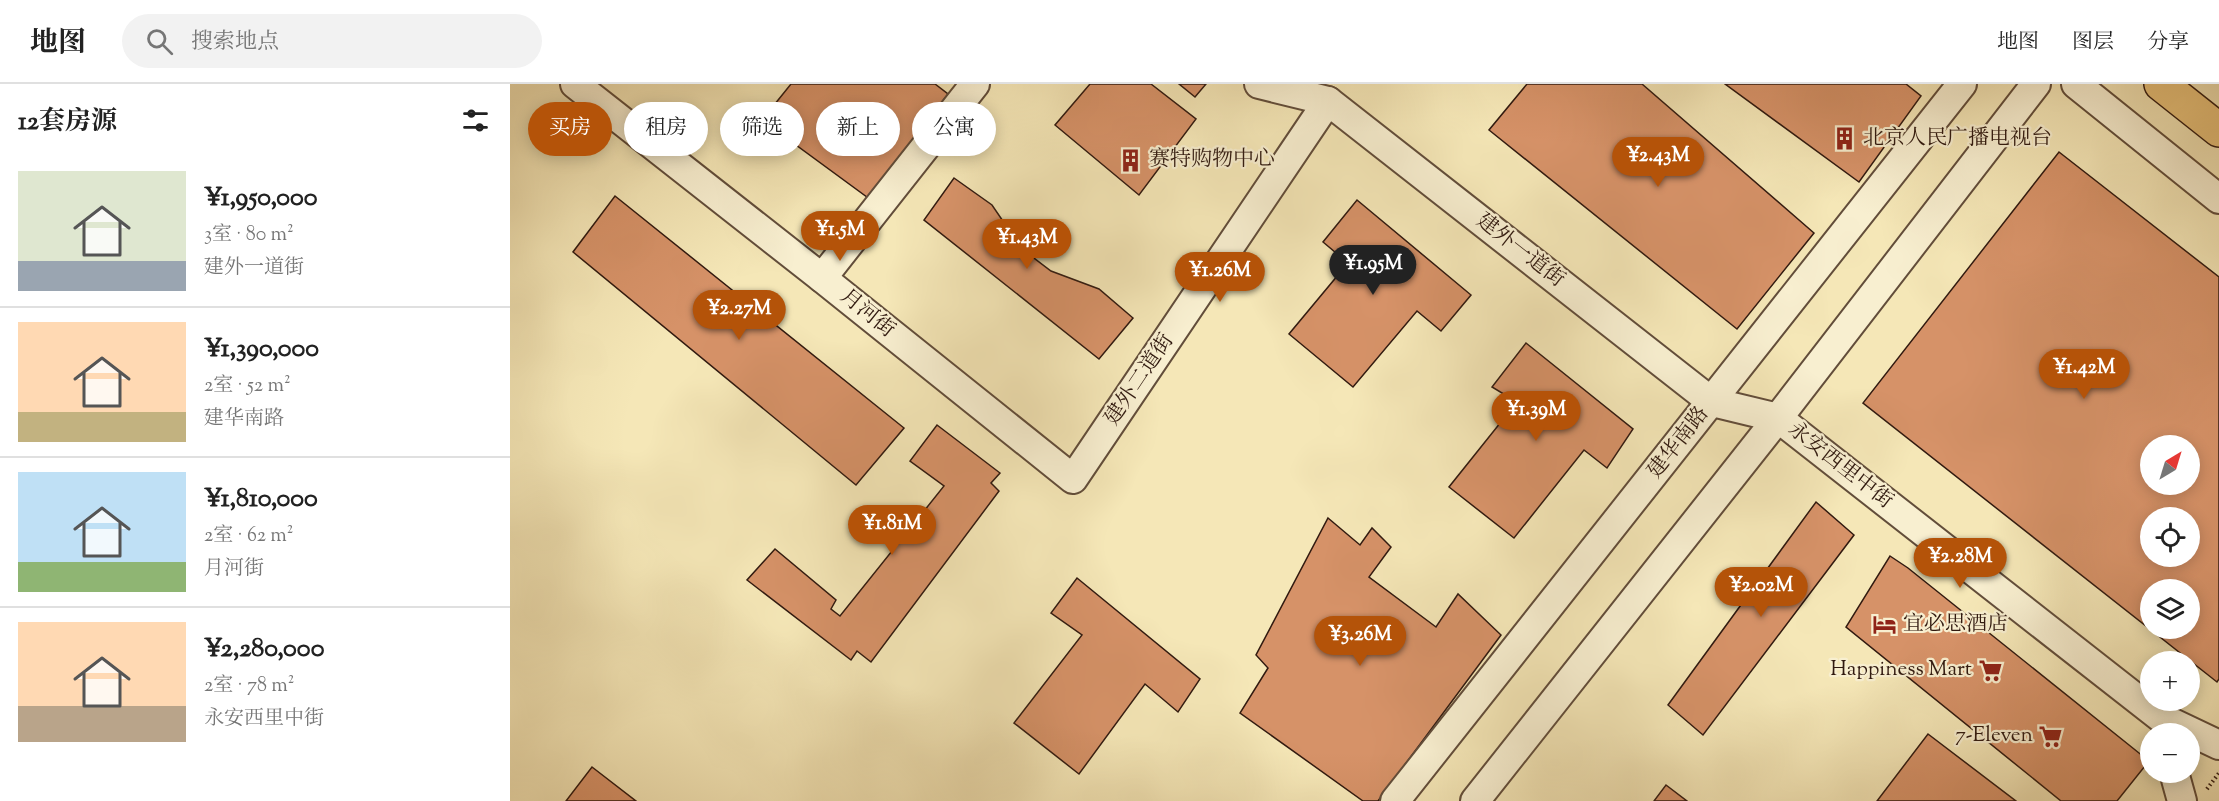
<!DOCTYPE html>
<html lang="zh">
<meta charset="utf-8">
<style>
body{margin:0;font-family:"Sorts Mill Goudy","Noto Serif SC",serif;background:#f2f2f2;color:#222;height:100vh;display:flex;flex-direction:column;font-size:22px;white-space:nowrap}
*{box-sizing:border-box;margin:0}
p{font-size:20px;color:#767676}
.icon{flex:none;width:33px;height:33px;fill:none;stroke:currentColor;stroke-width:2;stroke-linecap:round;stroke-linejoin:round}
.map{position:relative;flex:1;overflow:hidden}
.sheet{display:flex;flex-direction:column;background:#fff;width:510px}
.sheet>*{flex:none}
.hud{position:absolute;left:18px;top:18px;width:570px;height:54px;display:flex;gap:12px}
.needle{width:39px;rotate:38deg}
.tools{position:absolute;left:1630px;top:351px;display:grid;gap:12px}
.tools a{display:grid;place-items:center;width:60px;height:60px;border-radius:50%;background:#fff;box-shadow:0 3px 15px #0003;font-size:30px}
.price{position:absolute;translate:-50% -51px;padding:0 14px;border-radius:21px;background:#b45309;color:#fff;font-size:20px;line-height:39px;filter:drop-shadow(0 2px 3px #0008)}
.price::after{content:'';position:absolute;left:50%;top:36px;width:18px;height:14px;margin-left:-9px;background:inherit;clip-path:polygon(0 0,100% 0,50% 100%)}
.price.current{background:#222;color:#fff}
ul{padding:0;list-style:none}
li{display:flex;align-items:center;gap:18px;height:150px;padding:0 18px}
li+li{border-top:2px solid #e0e0e0}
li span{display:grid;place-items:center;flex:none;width:168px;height:120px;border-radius:0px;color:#555}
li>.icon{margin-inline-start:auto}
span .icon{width:72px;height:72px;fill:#fffc;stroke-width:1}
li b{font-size:26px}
h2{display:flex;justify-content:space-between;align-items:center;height:72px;padding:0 18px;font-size:26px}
.tag{padding:0 21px;border-radius:27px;background:#fff;box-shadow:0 3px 15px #0003;font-size:21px;line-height:54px}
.tag.current{background:#b45309;color:#fff}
header{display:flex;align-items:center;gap:36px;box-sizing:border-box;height:84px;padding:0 30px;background:#fff;border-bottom:2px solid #e0e0e0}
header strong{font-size:28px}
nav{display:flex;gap:33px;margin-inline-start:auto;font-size:21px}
.search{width:420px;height:54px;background:#f2f2f2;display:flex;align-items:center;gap:15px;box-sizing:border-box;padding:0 21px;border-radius:33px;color:#767676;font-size:22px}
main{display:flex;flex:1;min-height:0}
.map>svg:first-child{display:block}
.building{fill:#d69268;stroke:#311a10;stroke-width:1.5;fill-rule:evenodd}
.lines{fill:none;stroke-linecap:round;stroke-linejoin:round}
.minor-casing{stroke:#624d3a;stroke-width:32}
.highway-casing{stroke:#311a10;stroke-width:36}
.path{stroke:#311a10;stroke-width:4;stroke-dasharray:1.5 3;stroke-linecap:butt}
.minor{stroke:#f8efd0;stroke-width:28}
.highway{stroke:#eac47c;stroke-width:33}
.labels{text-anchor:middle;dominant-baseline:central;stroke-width:4.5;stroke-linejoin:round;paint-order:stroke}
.poi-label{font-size:21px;fill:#311a10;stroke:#f8efd0;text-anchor:start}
.street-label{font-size:21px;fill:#311a10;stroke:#f8efd0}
</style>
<header>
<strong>地图</strong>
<div class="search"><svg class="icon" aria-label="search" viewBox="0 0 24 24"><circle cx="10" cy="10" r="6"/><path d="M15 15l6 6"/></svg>搜索地点</div>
<nav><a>地图</a><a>图层</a><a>分享</a></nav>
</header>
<main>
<section class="sheet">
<h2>12套房源<svg class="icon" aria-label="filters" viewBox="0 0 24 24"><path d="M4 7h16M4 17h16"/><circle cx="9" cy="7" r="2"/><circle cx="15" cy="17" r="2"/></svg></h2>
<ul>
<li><span style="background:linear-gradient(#dfe7d0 75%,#9aa5b1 0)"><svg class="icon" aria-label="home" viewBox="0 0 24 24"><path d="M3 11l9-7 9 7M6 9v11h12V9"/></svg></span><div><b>¥1,950,000</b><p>3室 · 80 m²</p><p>建外一道街</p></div></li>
<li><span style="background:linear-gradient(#ffd9b3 75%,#c2b280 0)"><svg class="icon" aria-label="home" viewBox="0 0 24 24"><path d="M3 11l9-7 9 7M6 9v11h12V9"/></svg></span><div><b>¥1,390,000</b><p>2室 · 52 m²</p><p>建华南路</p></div></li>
<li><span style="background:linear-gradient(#bfe0f5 75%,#8fb573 0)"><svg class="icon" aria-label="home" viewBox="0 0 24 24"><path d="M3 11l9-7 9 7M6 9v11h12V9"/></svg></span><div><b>¥1,810,000</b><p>2室 · 62 m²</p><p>月河街</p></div></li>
<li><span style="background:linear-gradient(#ffd9b3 70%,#b9a48a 0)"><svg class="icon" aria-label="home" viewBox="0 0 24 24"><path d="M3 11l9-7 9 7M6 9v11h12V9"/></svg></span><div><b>¥2,280,000</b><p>2室 · 78 m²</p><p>永安西里中街</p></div></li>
</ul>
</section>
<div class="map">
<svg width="1709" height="717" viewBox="0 0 1709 717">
<rect width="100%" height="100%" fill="#f5e7b7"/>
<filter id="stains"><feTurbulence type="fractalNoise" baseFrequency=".00333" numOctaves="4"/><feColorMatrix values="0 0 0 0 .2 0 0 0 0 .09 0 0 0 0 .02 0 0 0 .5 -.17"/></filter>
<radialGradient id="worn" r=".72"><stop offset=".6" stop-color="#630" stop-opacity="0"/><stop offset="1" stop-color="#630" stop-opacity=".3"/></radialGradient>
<g class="building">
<path d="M281 0H425L438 10 361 116 252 36Z"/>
<path d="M580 0H641L686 35 629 111 545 41Z"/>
<path d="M669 0H696L685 13Z"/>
<path d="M1017 0H1132L1304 149 1227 245 979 46Z"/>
<path d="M1215 0H1396L1411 12 1349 98Z"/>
<path d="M1549 68 1709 193V595L1707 598 1353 319ZM1641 362H1680V400H1641ZM1641 434H1680V472H1641ZM1641 506H1680V544H1641Z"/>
<path d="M444 94 482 121 512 165 541 187 589 205 623 234 589 275 414 136Z"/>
<path d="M105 112 394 344 346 401 63 168Z"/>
<path d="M847 116 961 211 931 247 907 227 843 303 779 250 838 179 813 158Z"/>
<path d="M1016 259 1123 345 1097 384 1074 366 1004 454 939 403 1007 318 982 303Z"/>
<path d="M427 341 490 389 481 399 489 407 361 578 347 567 341 576 237 496 265 465 326 516 321 525 330 532 434 402 400 377Z"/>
<path d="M1306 418 1344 451 1193 651 1158 621Z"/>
<path d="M818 434 850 461 862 444 881 463 859 493 926 543 948 510 991 551 868 717H853L730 629 758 584 746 571Z"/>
<path d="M1380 472 1398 484 1639 677 1607 717H1551L1336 543Z"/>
<path d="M567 494 690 595 668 628 635 600 569 690 504 639 572 551 541 529Z"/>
<path d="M1418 650 1506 717H1367Z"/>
<path d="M82 683 126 717H56Z"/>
<path d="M1156 701 1177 717H1144Z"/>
</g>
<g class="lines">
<defs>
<g id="minor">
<path d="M65 0 312 194 563 395 818 17"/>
<path d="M749 0 818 17 1202 318 1268 334 1650 633 1709 661"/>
<path d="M1566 0 1709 115"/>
<path d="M312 194 465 0"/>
<path d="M1664 688 1672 717"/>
<path d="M885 717 1452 0"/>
<path d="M965 717 1268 334 1526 0"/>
</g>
<path id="highway" d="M1651 0 1709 46"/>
</defs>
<use href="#minor" class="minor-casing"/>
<use href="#highway" class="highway-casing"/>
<path class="path" d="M1697 705 1709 689"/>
<use href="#minor" class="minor"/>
<use href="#highway" class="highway"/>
</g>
<defs>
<symbol id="building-bare" viewBox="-9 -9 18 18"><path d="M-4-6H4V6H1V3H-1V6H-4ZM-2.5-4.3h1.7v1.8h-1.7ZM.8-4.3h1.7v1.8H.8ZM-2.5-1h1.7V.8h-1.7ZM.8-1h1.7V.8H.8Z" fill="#8f2418" stroke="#f8efd0" stroke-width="2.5" paint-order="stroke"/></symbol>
<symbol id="hotel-bare" viewBox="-9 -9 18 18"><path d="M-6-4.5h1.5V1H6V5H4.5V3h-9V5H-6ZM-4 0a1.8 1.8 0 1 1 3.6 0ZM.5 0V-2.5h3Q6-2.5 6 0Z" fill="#8f2418" stroke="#f8efd0" stroke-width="2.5" paint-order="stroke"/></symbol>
<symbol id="supermarket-bare" viewBox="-9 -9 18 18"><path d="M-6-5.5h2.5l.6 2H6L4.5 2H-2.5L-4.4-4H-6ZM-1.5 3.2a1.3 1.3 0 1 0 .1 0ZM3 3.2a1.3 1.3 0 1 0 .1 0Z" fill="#8f2418" stroke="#f8efd0" stroke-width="2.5" paint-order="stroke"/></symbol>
</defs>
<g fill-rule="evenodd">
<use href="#building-bare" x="1318" y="38" width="33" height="33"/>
<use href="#building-bare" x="604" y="60" width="33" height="33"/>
<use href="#hotel-bare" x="1358" y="524" width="33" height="33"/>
<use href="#supermarket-bare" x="1464" y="570" width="33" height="33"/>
<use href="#supermarket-bare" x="1524" y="636" width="33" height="33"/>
</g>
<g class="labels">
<g class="poi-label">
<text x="1353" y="55">北京人民广播电视台</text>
<text x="639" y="76">赛特购物中心</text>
<text x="1393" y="541">宜必思酒店</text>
<text x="1462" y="586" text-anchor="end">Happiness Mart</text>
<text x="1523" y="652" text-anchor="end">7-Eleven</text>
</g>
<g class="street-label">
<text transform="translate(1010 167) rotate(38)">建外一道街</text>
<text transform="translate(357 230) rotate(39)">月河街</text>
<text transform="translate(630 296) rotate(-56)">建外二道街</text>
<text transform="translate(1169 359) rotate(-52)">建华南路</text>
<text transform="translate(1330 382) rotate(38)">永安西里中街</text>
</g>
</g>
<rect width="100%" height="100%" filter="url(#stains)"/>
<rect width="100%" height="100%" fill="url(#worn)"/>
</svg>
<div class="tools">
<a><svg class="needle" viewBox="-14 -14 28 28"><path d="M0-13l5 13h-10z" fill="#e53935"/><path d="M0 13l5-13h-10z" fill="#767676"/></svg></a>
<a><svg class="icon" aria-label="locate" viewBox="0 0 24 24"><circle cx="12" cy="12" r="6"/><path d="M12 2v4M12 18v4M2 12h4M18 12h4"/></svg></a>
<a><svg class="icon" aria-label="layers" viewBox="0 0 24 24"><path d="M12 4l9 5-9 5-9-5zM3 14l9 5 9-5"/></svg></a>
<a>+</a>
<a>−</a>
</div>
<b class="price" style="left:1148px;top:104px">¥2.43M</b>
<b class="price" style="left:330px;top:178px">¥1.5M</b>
<b class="price" style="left:517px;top:186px">¥1.43M</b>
<b class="price current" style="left:863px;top:212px">¥1.95M</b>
<b class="price" style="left:710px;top:219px">¥1.26M</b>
<b class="price" style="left:229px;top:257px">¥2.27M</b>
<b class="price" style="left:1574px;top:316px">¥1.42M</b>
<b class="price" style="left:1026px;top:358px">¥1.39M</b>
<b class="price" style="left:382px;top:472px">¥1.81M</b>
<b class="price" style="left:1450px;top:505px">¥2.28M</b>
<b class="price" style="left:1251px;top:534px">¥2.02M</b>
<b class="price" style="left:850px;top:583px">¥3.26M</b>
<div class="hud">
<a class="tag current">买房</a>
<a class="tag">租房</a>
<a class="tag">筛选</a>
<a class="tag">新上</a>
<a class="tag">公寓</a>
</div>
</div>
</main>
